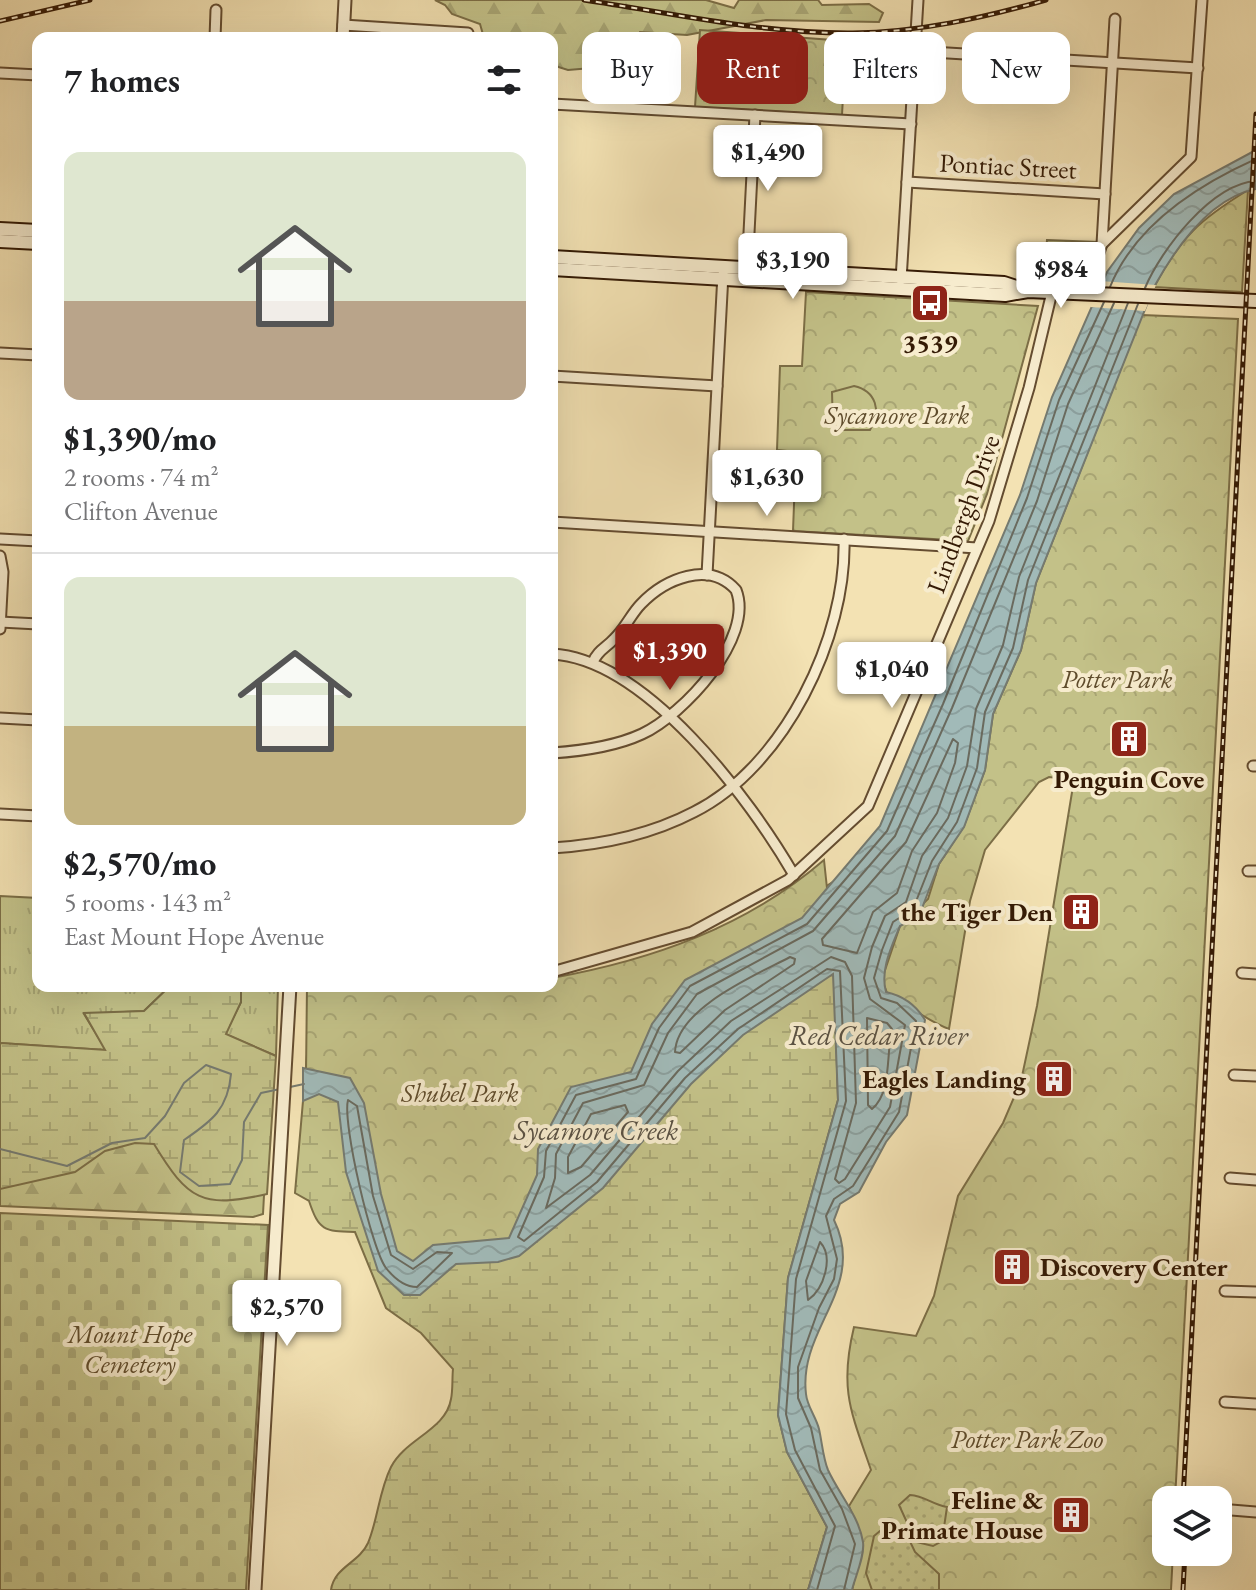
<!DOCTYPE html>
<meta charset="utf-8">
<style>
body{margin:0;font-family:"EB Garamond",serif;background:#f2f2f2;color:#202124;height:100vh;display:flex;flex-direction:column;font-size:30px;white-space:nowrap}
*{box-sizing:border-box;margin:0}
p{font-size:26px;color:#757577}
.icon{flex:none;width:44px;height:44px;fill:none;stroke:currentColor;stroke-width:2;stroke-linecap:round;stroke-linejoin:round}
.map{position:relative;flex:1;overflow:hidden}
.sheet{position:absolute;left:32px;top:32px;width:526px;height:960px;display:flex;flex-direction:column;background:#fff;border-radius:16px;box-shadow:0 8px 32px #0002}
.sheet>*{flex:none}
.top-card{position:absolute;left:582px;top:32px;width:554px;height:72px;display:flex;gap:16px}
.controls{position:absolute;left:1152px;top:1486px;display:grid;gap:16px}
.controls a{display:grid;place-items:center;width:80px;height:80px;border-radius:16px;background:#fff;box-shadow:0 8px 32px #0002;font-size:40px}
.price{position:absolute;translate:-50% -68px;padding:0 18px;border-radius:8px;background:#fff;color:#222;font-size:26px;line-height:52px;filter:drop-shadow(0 2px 4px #0008)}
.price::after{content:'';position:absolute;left:50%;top:48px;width:24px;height:18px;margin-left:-12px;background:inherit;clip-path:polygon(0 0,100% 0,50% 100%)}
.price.current{background:#8f2418;color:#fff}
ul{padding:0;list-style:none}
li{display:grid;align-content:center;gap:16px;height:424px;padding:0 32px}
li+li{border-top:2px solid #e0e0e0}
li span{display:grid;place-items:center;height:248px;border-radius:16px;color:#555}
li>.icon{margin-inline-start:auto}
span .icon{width:144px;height:144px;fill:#fffc;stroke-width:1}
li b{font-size:34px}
h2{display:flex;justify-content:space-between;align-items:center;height:96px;padding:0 32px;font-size:34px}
.tag{padding:0 28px;border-radius:16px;background:#fff;box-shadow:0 8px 32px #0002;font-size:28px;line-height:72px}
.tag.current{background:#8f2418;color:#fff}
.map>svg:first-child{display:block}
.grass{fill:url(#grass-tufts);stroke:#7c6e46;stroke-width:2}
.forest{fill:url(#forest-firs);stroke:#7c6e46;stroke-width:2}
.wetland{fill:url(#wetland-marsh);stroke:#7c6e46;stroke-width:2}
.cemetery{fill:url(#cemetery-stones);stroke:#7c6e46;stroke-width:2}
.park{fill:url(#park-crowns);stroke:#7c6e46;stroke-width:2}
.garden{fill:url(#garden-dots);stroke:#7c6e46;stroke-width:2}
.pitch{fill:#c3c188;stroke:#7c6e46;stroke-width:2}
.water{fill:url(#water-waves);stroke:#757a70;stroke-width:2}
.pier{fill:#f3e2b3}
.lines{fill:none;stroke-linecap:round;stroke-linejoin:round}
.shore{stroke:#6a6a5e;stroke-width:2}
.stream{stroke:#757a70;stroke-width:2}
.minor-casing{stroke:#644c30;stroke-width:13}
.tertiary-casing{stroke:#644c30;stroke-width:15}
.secondary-casing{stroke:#341a05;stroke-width:16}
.minor{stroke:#f7ecce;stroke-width:9}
.tertiary{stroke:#f7ecce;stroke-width:11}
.secondary{stroke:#f7ecce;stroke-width:12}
.rail-casing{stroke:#341a05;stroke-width:5}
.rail{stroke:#f7ecce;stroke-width:2;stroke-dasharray:6;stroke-linecap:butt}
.labels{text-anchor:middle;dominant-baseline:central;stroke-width:8;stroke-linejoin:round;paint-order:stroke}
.street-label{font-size:26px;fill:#341a05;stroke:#f7ecce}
.poi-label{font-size:26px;font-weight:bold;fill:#341a05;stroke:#f7ecce;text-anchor:end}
.park-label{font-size:26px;font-style:italic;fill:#5f4c2c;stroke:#f7ecce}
.water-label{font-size:28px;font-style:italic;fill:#5a5244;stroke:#f7ecce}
</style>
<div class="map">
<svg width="1256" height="1590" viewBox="0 0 1256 1590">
<defs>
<pattern id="grass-tufts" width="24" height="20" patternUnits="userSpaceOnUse" patternTransform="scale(2)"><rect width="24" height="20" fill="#c3c188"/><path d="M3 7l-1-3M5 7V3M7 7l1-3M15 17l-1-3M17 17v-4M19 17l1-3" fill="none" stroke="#a8a574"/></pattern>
<pattern id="forest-firs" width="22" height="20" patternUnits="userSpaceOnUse" patternTransform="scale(2)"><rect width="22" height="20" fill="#c3c188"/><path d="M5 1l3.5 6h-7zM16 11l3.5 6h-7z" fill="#a8a574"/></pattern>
<pattern id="wetland-marsh" width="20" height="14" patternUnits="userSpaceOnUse" patternTransform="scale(2)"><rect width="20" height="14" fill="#c3c188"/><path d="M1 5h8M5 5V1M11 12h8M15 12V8" fill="none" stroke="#a8a574"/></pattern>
<pattern id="cemetery-stones" width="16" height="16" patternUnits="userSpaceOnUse" patternTransform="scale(2)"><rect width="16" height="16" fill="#c3c188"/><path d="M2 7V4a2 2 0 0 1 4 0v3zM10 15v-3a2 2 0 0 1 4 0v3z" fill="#a8a574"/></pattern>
<pattern id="park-crowns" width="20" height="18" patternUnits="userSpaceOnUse" patternTransform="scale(2)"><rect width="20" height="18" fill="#c3c188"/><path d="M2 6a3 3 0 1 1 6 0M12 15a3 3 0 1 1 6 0" fill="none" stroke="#a8a574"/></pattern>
<pattern id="garden-dots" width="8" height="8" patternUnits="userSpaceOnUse" patternTransform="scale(2)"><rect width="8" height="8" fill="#c3c188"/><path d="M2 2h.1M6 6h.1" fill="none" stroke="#a8a574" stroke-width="1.8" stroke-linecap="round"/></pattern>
<pattern id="water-waves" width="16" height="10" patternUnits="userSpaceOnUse" patternTransform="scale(2)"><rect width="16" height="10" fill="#a1bab8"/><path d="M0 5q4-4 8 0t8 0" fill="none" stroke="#8b9f9d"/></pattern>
</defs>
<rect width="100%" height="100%" fill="#f3e2b3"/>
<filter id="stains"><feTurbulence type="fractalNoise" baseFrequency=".0025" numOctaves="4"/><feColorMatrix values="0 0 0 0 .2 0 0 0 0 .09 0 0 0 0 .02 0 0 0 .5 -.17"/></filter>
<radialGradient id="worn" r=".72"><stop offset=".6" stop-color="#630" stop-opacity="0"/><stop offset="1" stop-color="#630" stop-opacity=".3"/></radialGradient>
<g class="grass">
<path d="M0 896 38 898V986H170L144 1011 84 1014 106 1050 0 1043Z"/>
<path d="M241 986H278L276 1056 225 1034 241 1002Z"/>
</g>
<g class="forest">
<path d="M435 0H706L734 8 739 0H818L822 5 869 4 883 13 879 22 766 20 687 35 640 32 627 65 568 70 552 65V38H484L480 24 452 14 445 5Z"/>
<path d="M0 1084 269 1102 263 1214 253 1217 0 1206Z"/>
</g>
<g class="wetland">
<path d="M839 878 834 974 838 1100 788 1278 778 1415 787 1452 827 1527 808 1590H331C334 1567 359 1563 368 1543 378 1519 379 1491 391 1467 405 1439 446 1430 451 1399 453 1390 452 1378 453 1369L421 1333 386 1308 355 1232C324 1231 319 1231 309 1201L295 1193 313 986 452 1077 793 907Z"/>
<path d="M170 986H241V1002L226 1034 276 1056 267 1194C202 1209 188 1200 154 1144L135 1143 105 1151 75 1172 0 1189V1043L105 1050 84 1013 144 1011Z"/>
</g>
<path class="cemetery" d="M0 1213 268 1225 246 1590H0Z"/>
<g class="park">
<path d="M700 30 846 41 842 115 695 107Z"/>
<path d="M1248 190 1242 292 1154 287C1181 237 1199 220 1248 190Z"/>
<path d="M1047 240 1097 242 1083 281 1044 278Z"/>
<path d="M806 292 1038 306 987 494 968 541 793 531 796 452 777 450 780 366H802Z"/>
<path d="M1142 315 1238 319 1175 1500H1166V1552H1173L1171 1590H852L863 1544 849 1506 871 1470C851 1412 839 1389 854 1327L916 1336 934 1296 958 1196 1003 1123 1021 1081 1037 1006 1074 780 1049 777 1039 782 985 850 970 901 949 1029C925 1020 909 1005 887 993L882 979 900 926 928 899 939 864 964 826 985 770 993 714 1021 650 1036 583Z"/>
<path d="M824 860 829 907 643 1075 522 1233 410 1279 389 1262 354 1087 306 1074 307 986H552V978C652 960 746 927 824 860Z"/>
</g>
<g class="garden">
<path d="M910 1495C925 1496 933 1505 947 1507L942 1541 933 1546 916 1542 899 1505Z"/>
<path d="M904 1529 915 1552 939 1574V1590H872L866 1573 874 1536 880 1531Z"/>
</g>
<path class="pitch" d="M854 386C876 391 882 411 870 430H833L832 392Z"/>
<path class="water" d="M1256 150V189C1209 198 1175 249 1154 287L1036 583 1021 650 993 714 985 770 964 827 939 864 919 916 900 926C891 948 880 970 886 992 904 996 916 1005 925 1020L907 1115 886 1142 859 1192 840 1204 834 1220C867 1288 798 1328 806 1394 807 1406 816 1417 819 1429 822 1442 823 1458 828 1470 839 1494 859 1516 863 1542 865 1556 855 1577 852 1590H808L827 1527 787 1452 778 1415 788 1278 838 1100 833 974 743 1035 691 1084 603 1188 519 1256 498 1262 456 1264 420 1295H404L378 1271 346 1172 338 1102 319 1094 303 1101V1068L350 1078 364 1103 381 1194 397 1251 413 1261 433 1245 509 1238 537 1175 538 1149 571 1087 631 1072 652 1024 685 980 802 918 880 826 1020 495 1052 397 1107 272 1139 228 1174 194Z"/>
<path class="pier" d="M1100 281 1156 285 1145 311 1090 307Z"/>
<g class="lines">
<g class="shore">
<path d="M1110 287C1135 225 1198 185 1256 159"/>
<path d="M1145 288C1161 250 1211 184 1256 181"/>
<path d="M1114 303 1068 404 1037 501 952 708 895 836 813 931 697 994 668 1033 644 1085 583 1103 556 1154 555 1178 546 1208 590 1175 678 1071 731 1021 831 957 845 962 852 976 856 1103 835 1179 839 1183 845 1179 890 1107 905 1025 870 999 864 978 872 947 885 916 906 902 922 856 948 818 967 766 976 709 1003 645 1019 577 1128 303"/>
<path d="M953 739 958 743 955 763 937 813 912 851 897 893 873 912 857 953 823 945 822 939 906 842Z"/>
<path d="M790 957 795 959 794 964 725 1010 680 1053 675 1052C677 1008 756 975 790 957Z"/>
<path d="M867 1018 887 1023 892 1029C886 1053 892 1093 872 1109L868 1105Z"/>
<path d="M348 1100 357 1106 373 1196 391 1255 413 1269 437 1252 452 1253 417 1287C405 1287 394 1278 386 1268 372 1250 342 1123 348 1100Z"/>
<path d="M625 1105 628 1112 581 1167 568 1173V1157L591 1114Z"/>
<path d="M820 1242C834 1257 824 1289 808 1300L806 1281Z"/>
<path d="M817 1590 835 1526 795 1450 786 1414 796 1279 846 1101 840 971 827 969 738 1029 685 1078 597 1182 524 1241 518 1237 544 1177 546 1151 576 1095 636 1079 659 1028 690 986 807 924 887 831 943 704 1027 498 1059 400 1104 302"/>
<path d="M844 1590 855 1544 842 1509 820 1470 811 1428 798 1398V1367L819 1308 834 1279 837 1259 826 1216 834 1199 853 1186 899 1112 916 1021 897 1003 881 998 874 978 882 950 893 922 913 909 932 861 957 822 977 768 985 712 1013 648 1028 580 1138 304"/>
</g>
<g class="stream">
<path d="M290 1087 304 1084"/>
<path d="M0 1149 67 1166 112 1143 145 1138 165 1116 184 1083 206 1065 231 1074C228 1109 212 1121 184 1140L180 1172 199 1186 230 1184 242 1160 244 1122 261 1093 280 1089"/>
</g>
<defs>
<g id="minor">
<path d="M343 25 468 33"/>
<path d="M215 38 216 10"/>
<path d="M915 51 1198 68"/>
<path d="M0 73 38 75"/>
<path d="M552 104 911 124"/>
<path d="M907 182 1105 194"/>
<path d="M1102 244 1191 157 1202 0"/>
<path d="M747 272 755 115"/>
<path d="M901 280 918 0"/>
<path d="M1085 294 1102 244 1115 19"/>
<path d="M0 353 38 355"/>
<path d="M552 376 717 386"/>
<path d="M552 522 977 548"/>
<path d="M0 539 38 541"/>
<path d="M0 556 3 572 0 629"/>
<path d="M707 575 723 274"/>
<path d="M0 622 38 624"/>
<path d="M552 654C646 659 750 799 794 875"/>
<path d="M0 718 38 720"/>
<path d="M552 753C582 751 614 747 642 734 683 715 755 638 736 590 709 560 665 579 641 604 631 614 625 629 614 639 606 648 598 650 593 662"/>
<path d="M1253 766H1256"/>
<path d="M0 814 38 816"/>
<path d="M552 848C601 845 650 835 694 812 784 767 847 637 844 539"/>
<path d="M1248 871H1256"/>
<path d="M552 972 692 932 788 880 868 806 989 521 1029 388 1052 292"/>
<path d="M1242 973 1256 974"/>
<path d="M1234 1075 1256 1076"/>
<path d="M1230 1178 1256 1180"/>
<path d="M1225 1291 1256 1292"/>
<path d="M1225 1402 1256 1404"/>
<path d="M1219 1509 1256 1512"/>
</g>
<g id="tertiary">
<path d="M343 38 345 0"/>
<path d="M255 1590 290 986"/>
</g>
<g id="secondary">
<path d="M0 229 38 231"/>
<path d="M0 241 38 243"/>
<path d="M552 257 1004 283 1028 291"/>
<path d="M552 269 1005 295 1028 291 1256 301"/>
</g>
</defs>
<use href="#minor" class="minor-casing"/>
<use href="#tertiary" class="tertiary-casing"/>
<use href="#secondary" class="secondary-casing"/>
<use href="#minor" class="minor"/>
<use href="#tertiary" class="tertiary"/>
<use href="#secondary" class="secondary"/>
<defs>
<g id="rail">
<path d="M584 0C672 13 764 34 853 33 919 32 983 18 1046 0"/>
<path d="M0 21 90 0"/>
<path d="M1183 1500 1256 114"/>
<path d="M1183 1590 1185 1552"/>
</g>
</defs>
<use href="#rail" class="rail-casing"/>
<use href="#rail" class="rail"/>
</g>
<defs>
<symbol id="bus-square" viewBox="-11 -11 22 22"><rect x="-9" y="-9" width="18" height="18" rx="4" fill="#8f2418" stroke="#f7ecce"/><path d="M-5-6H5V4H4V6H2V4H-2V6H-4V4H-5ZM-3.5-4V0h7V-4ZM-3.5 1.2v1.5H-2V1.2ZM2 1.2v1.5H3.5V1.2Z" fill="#fff"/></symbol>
<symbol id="building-square" viewBox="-11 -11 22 22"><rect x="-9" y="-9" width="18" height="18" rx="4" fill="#8f2418" stroke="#f7ecce"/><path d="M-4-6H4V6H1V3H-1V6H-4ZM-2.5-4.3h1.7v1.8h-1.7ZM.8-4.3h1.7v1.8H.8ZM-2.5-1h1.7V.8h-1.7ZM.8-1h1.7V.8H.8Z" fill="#fff"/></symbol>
</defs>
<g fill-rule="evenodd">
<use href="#bus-square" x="908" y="281" width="44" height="44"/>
<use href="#building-square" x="1107" y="717" width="44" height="44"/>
<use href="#building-square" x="1059" y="890" width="44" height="44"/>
<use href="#building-square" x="1032" y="1057" width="44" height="44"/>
<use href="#building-square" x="990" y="1245" width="44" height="44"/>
<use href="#building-square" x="1049" y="1493" width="44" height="44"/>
</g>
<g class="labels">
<g class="street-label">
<text transform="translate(1008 166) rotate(3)">Pontiac Street</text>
<text transform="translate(963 514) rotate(-70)">Lindbergh Drive</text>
</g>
<g class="poi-label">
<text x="930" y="343" text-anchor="middle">3539</text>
<text x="1129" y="779" text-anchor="middle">Penguin Cove</text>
<text x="1053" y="912">the Tiger Den</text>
<text x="1026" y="1079">Eagles Landing</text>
<text x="1040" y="1267" text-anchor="start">Discovery Center</text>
<text x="1043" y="1500">Feline &amp;<tspan x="1043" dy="30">Primate House</tspan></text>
</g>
<g class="park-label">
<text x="897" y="415">Sycamore Park</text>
<text x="1117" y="679">Potter Park</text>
<text x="460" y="1093">Shubel Park</text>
<text x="130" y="1334">Mount Hope<tspan x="130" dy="30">Cemetery</tspan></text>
<text x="1027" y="1439">Potter Park Zoo</text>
</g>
<g class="water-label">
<text x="878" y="1035">Red Cedar River</text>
<text x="596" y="1130">Sycamore Creek</text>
</g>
</g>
<rect width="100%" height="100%" filter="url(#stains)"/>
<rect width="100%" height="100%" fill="url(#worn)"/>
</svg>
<div class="controls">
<a><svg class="icon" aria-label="layers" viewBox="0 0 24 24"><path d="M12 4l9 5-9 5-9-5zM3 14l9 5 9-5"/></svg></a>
</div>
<b class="price" style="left:768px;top:193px">$1,490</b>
<b class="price" style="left:793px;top:301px">$3,190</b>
<b class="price" style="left:1061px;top:310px">$984</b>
<b class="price" style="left:767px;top:518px">$1,630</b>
<b class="price current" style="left:670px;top:692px">$1,390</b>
<b class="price" style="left:892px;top:710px">$1,040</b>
<b class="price" style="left:287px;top:1348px">$2,570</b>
<div class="top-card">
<a class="tag">Buy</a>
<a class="tag current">Rent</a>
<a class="tag">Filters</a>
<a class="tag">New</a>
</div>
<section class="sheet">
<h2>7 homes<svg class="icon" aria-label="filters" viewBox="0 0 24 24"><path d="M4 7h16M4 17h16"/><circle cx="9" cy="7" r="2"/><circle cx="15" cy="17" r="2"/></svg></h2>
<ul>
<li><span style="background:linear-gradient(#dfe7d0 60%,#b9a48a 0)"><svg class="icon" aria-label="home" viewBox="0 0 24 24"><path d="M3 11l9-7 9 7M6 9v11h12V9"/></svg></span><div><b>$1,390/mo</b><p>2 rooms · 74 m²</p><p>Clifton Avenue</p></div></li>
<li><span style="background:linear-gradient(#dfe7d0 60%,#c2b280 0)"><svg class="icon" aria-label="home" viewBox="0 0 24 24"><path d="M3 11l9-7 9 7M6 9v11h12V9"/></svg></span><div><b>$2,570/mo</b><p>5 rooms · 143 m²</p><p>East Mount Hope Avenue</p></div></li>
</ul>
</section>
</div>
